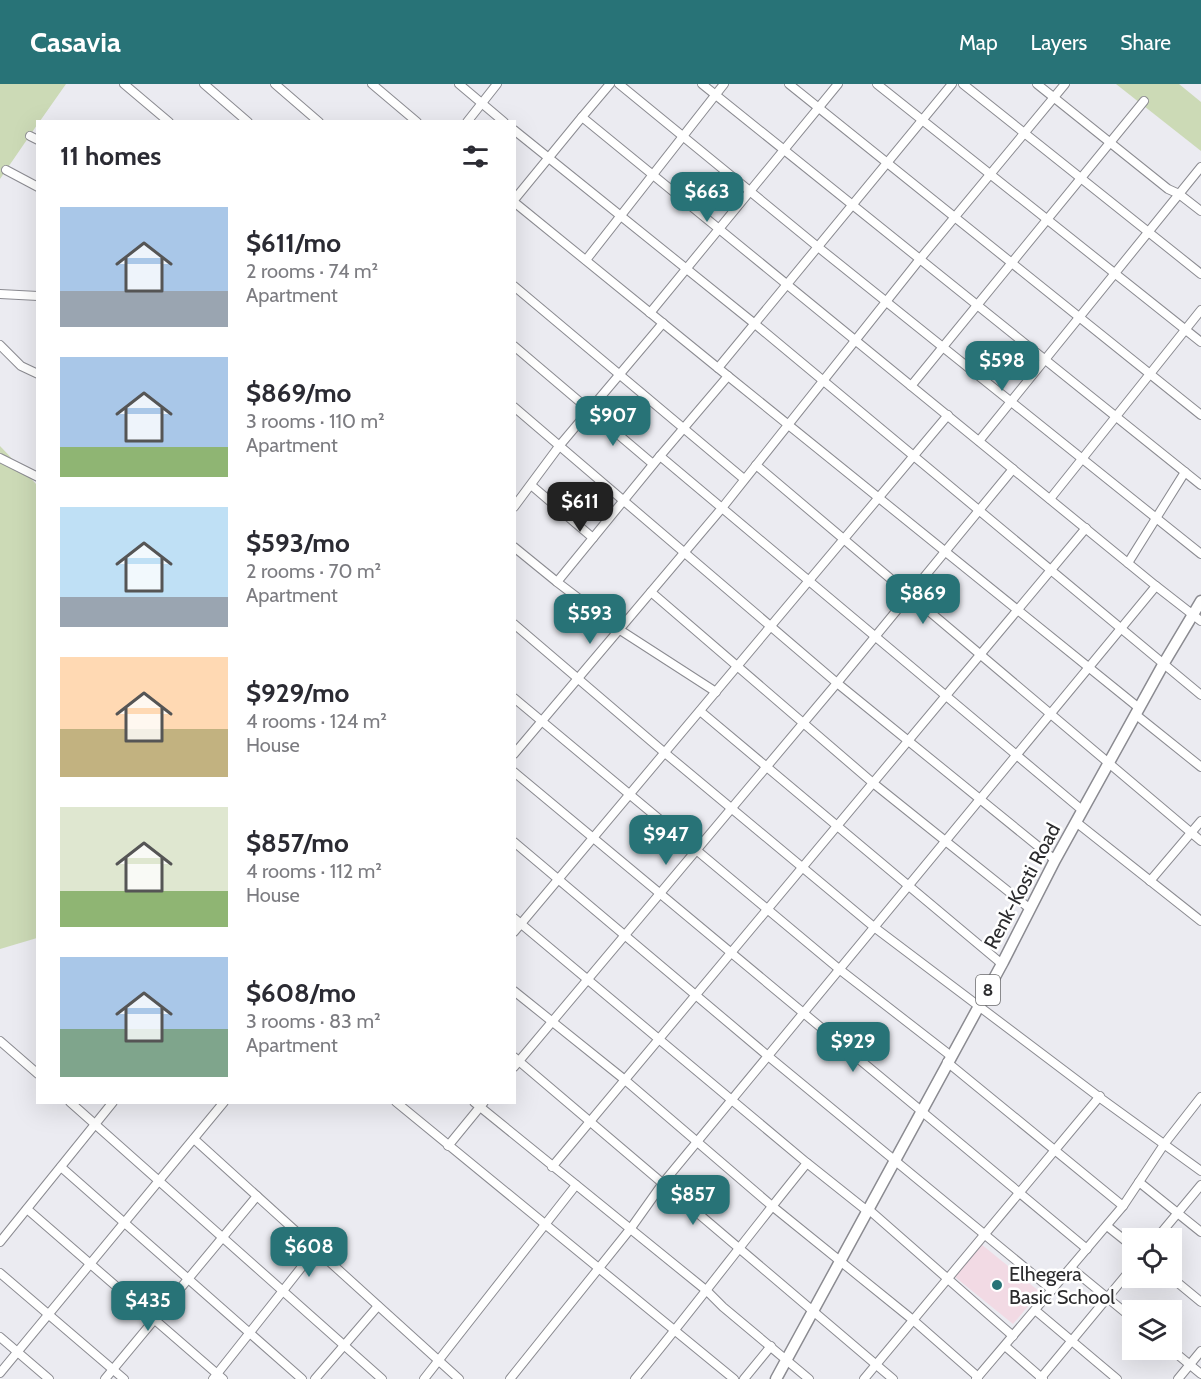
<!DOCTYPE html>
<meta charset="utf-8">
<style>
body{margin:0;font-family:Cabin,sans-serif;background:#f2f2f3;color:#2b2b33;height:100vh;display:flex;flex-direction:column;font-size:22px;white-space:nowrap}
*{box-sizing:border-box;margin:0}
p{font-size:20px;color:#7c7c81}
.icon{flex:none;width:33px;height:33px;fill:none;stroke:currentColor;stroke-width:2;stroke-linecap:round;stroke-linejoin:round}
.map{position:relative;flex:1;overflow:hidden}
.drawer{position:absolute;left:36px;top:36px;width:480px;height:984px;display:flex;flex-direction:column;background:#fff;border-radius:0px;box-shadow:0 6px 24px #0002}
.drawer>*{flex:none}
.controls{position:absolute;left:1122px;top:1144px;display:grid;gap:12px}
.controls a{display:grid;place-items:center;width:60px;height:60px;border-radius:0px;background:#fff;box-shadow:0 6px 24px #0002;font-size:30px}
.price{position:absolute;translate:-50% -51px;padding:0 14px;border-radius:12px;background:#287377;color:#fff;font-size:20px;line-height:39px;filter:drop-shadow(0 2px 3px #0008)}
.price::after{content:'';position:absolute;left:50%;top:36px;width:18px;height:14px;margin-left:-9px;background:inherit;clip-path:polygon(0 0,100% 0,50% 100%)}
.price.current{background:#222;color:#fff}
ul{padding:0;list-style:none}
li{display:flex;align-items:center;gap:18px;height:150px;padding:0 24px}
li span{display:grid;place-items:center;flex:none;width:168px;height:120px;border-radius:0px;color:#555}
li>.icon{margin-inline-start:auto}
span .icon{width:72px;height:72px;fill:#fffc;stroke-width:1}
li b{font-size:26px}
h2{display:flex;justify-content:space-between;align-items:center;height:72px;padding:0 24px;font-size:26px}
header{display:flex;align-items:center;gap:36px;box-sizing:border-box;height:84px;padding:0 30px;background:#287377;color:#fff}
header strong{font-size:28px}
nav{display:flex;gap:33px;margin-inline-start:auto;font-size:21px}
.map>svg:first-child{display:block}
.education{fill:#f2dae4}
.green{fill:#ccdab6}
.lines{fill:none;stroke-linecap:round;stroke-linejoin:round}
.minor-casing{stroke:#8b8b91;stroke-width:10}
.major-casing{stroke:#8b8b91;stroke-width:13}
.minor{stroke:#fff;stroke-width:8}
.major{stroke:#fff;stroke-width:10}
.poi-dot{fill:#287377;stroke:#fff;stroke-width:2}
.labels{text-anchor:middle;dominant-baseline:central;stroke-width:5;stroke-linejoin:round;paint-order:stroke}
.shield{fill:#fff;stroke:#6b6b6c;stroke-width:1.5}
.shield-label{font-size:18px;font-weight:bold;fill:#2b2b2d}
.street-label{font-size:20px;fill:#2b2b2d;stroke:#fff}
.poi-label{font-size:20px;fill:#2b2b2d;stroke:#fff;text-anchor:start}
</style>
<header>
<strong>Casavia</strong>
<nav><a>Map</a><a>Layers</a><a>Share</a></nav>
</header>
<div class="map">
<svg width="1201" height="1295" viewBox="0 0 1201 1295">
<rect width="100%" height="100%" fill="#ebebf1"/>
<path class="education" d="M981 1160 1040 1208 1013 1240 955 1193Z"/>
<g class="green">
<path d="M0 0H66L40 37 38 38 37 41 0 95Z"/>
<path d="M1116 0H1179L1201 18V67Z"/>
<path d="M0 362 38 402 37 854 0 865Z"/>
</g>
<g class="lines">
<defs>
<g id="minor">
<path d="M124 0 169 38"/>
<path d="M204 0 248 38"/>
<path d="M275 0 319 38"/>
<path d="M372 0 417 38"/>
<path d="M459 0 504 38"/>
<path d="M619 0 818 163 1201 470"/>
<path d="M702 0 1201 401"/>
<path d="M789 0 1201 331"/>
<path d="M877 0 1201 258"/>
<path d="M952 0 718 284 1139 624"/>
<path d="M963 0 1201 190"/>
<path d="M1037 0 1168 105 1179 110 1201 127"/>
<path d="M1065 0 920 175 722 424 1082 726"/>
<path d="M582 33 610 0"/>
<path d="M467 38 497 0"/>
<path d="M514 46 755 240 1201 611"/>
<path d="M30 52 38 56"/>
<path d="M6 86 38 103"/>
<path d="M514 116 582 33 1156 502"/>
<path d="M514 118 718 284"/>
<path d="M586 176 724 0"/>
<path d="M514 202 744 395"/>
<path d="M0 210 38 212"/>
<path d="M650 229 838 0"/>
<path d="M0 261 21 282 38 290"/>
<path d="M514 262 653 380"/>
<path d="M911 302 1144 17"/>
<path d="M514 323 837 599 1055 776"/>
<path d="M979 357 1201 83"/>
<path d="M660 372 728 292"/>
<path d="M0 374 38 393"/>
<path d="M756 381 1201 757"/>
<path d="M531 401 593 454"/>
<path d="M1050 415 1201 226"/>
<path d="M514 423 560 361 663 239"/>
<path d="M514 463 557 498 620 546 716 608"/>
<path d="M1128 479 1185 388"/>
<path d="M651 508 873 699 1029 824"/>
<path d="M514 540 665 669 874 843 1103 1016 1201 1087"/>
<path d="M514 614 839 885 951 972"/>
<path d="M700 627 1002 880"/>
<path d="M1135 630 1201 683"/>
<path d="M514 670 722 424 660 372 557 498"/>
<path d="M514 688 1087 1165"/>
<path d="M1076 738 1201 837"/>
<path d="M514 758 768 972 1052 1206"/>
<path d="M1150 797 1201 737"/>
<path d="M514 834 807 1079 866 1126"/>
<path d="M514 848 948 331"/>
<path d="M514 907 625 996 772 1122 913 1236 978 1293"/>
<path d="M0 957 38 990"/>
<path d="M514 973 893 1295"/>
<path d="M947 978 1123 1122"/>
<path d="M514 983 837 599 1013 385"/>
<path d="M70 1018 382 1295"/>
<path d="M396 1018 734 1295"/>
<path d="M474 1018 707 1207 723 1223 809 1295"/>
<path d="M194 1055 459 1295"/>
<path d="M448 1062 484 1018"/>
<path d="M61 1083 302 1295"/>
<path d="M552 1083 1086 444"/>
<path d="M1139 1098 1201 1148"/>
<path d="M867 1124 1013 1252"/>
<path d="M27 1125 223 1295"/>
<path d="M1107 1142 1132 1162"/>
<path d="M1156 1155 1201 1101"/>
<path d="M0 1158 113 1018"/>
<path d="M1071 1184 1132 1234"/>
<path d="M0 1189 124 1295"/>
<path d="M1172 1194 1201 1218"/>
<path d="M1035 1226 1117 1295"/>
<path d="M0 1253 49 1295"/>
<path d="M1005 1262 1043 1295"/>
<path d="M1172 1266 1201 1290"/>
<path d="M0 1289 224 1018"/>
<path d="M105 1295 257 1112"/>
<path d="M213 1295 316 1165"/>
<path d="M315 1295 378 1222"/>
<path d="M424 1295 576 1101"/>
<path d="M510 1295 631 1144 663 1099 1156 502 1201 537"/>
<path d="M635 1295C694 1224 749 1150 807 1079"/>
<path d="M744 1295 771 1262"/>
<path d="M864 1295 1100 1012"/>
<path d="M976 1295 1123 1122 1165 1059 1201 1013"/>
<path d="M1040 1295 1132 1184"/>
<path d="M1178 1295 1201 1267"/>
</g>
<path id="major" d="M776 1295 1003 878 1055 776 1164 579 1201 517"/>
</defs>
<use href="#minor" class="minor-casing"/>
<use href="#major" class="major-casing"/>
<use href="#minor" class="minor"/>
<use href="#major" class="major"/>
</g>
<circle class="poi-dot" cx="997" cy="1201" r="6"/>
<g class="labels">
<rect class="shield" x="976" y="891" width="24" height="30" rx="4.5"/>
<g class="shield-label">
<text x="988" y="906">8</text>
</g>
<g class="street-label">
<text transform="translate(1022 802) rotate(-62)">Renk-Kosti Road</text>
</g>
<g class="poi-label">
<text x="1009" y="1190">Elhegera<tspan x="1009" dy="23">Basic School</tspan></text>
</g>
</g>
</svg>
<div class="controls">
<a><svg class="icon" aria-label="locate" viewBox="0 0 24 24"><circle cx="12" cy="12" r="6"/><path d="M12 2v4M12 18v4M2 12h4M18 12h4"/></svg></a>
<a><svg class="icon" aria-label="layers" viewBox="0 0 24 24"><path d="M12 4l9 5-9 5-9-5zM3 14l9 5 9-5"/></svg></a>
</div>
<b class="price" style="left:707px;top:139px">$663</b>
<b class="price" style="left:1002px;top:308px">$598</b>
<b class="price" style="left:613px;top:363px">$907</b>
<b class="price current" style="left:580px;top:449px">$611</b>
<b class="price" style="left:923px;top:541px">$869</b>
<b class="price" style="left:590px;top:561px">$593</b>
<b class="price" style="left:666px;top:782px">$947</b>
<b class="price" style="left:853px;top:989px">$929</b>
<b class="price" style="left:693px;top:1142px">$857</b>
<b class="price" style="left:309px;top:1194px">$608</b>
<b class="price" style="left:148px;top:1248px">$435</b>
<section class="drawer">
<h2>11 homes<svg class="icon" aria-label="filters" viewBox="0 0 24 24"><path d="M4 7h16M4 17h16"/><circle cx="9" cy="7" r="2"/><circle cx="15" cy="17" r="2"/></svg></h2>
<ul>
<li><span style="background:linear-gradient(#a9c7e8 70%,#9aa5b1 0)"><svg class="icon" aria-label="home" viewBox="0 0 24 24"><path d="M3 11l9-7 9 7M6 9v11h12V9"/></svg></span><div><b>$611/mo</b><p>2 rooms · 74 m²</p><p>Apartment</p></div></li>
<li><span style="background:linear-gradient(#a9c7e8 75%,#8fb573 0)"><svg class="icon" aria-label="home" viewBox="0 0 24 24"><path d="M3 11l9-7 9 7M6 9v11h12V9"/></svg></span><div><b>$869/mo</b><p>3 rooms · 110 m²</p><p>Apartment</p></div></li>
<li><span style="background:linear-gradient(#bfe0f5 75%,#9aa5b1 0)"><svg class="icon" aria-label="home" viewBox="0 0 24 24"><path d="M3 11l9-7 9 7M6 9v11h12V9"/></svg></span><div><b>$593/mo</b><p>2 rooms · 70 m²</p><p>Apartment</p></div></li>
<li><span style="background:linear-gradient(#ffd9b3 60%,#c2b280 0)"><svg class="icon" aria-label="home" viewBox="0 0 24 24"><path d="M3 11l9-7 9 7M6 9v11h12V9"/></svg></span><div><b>$929/mo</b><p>4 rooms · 124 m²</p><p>House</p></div></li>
<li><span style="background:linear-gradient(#dfe7d0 70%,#8fb573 0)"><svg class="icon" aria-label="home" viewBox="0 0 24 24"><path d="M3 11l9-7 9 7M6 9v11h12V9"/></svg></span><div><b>$857/mo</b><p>4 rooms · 112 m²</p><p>House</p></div></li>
<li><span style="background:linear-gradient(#a9c7e8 60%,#7fa58c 0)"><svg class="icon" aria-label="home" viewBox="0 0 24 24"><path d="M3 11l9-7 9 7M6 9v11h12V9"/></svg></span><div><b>$608/mo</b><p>3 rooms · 83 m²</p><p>Apartment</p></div></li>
</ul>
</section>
</div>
